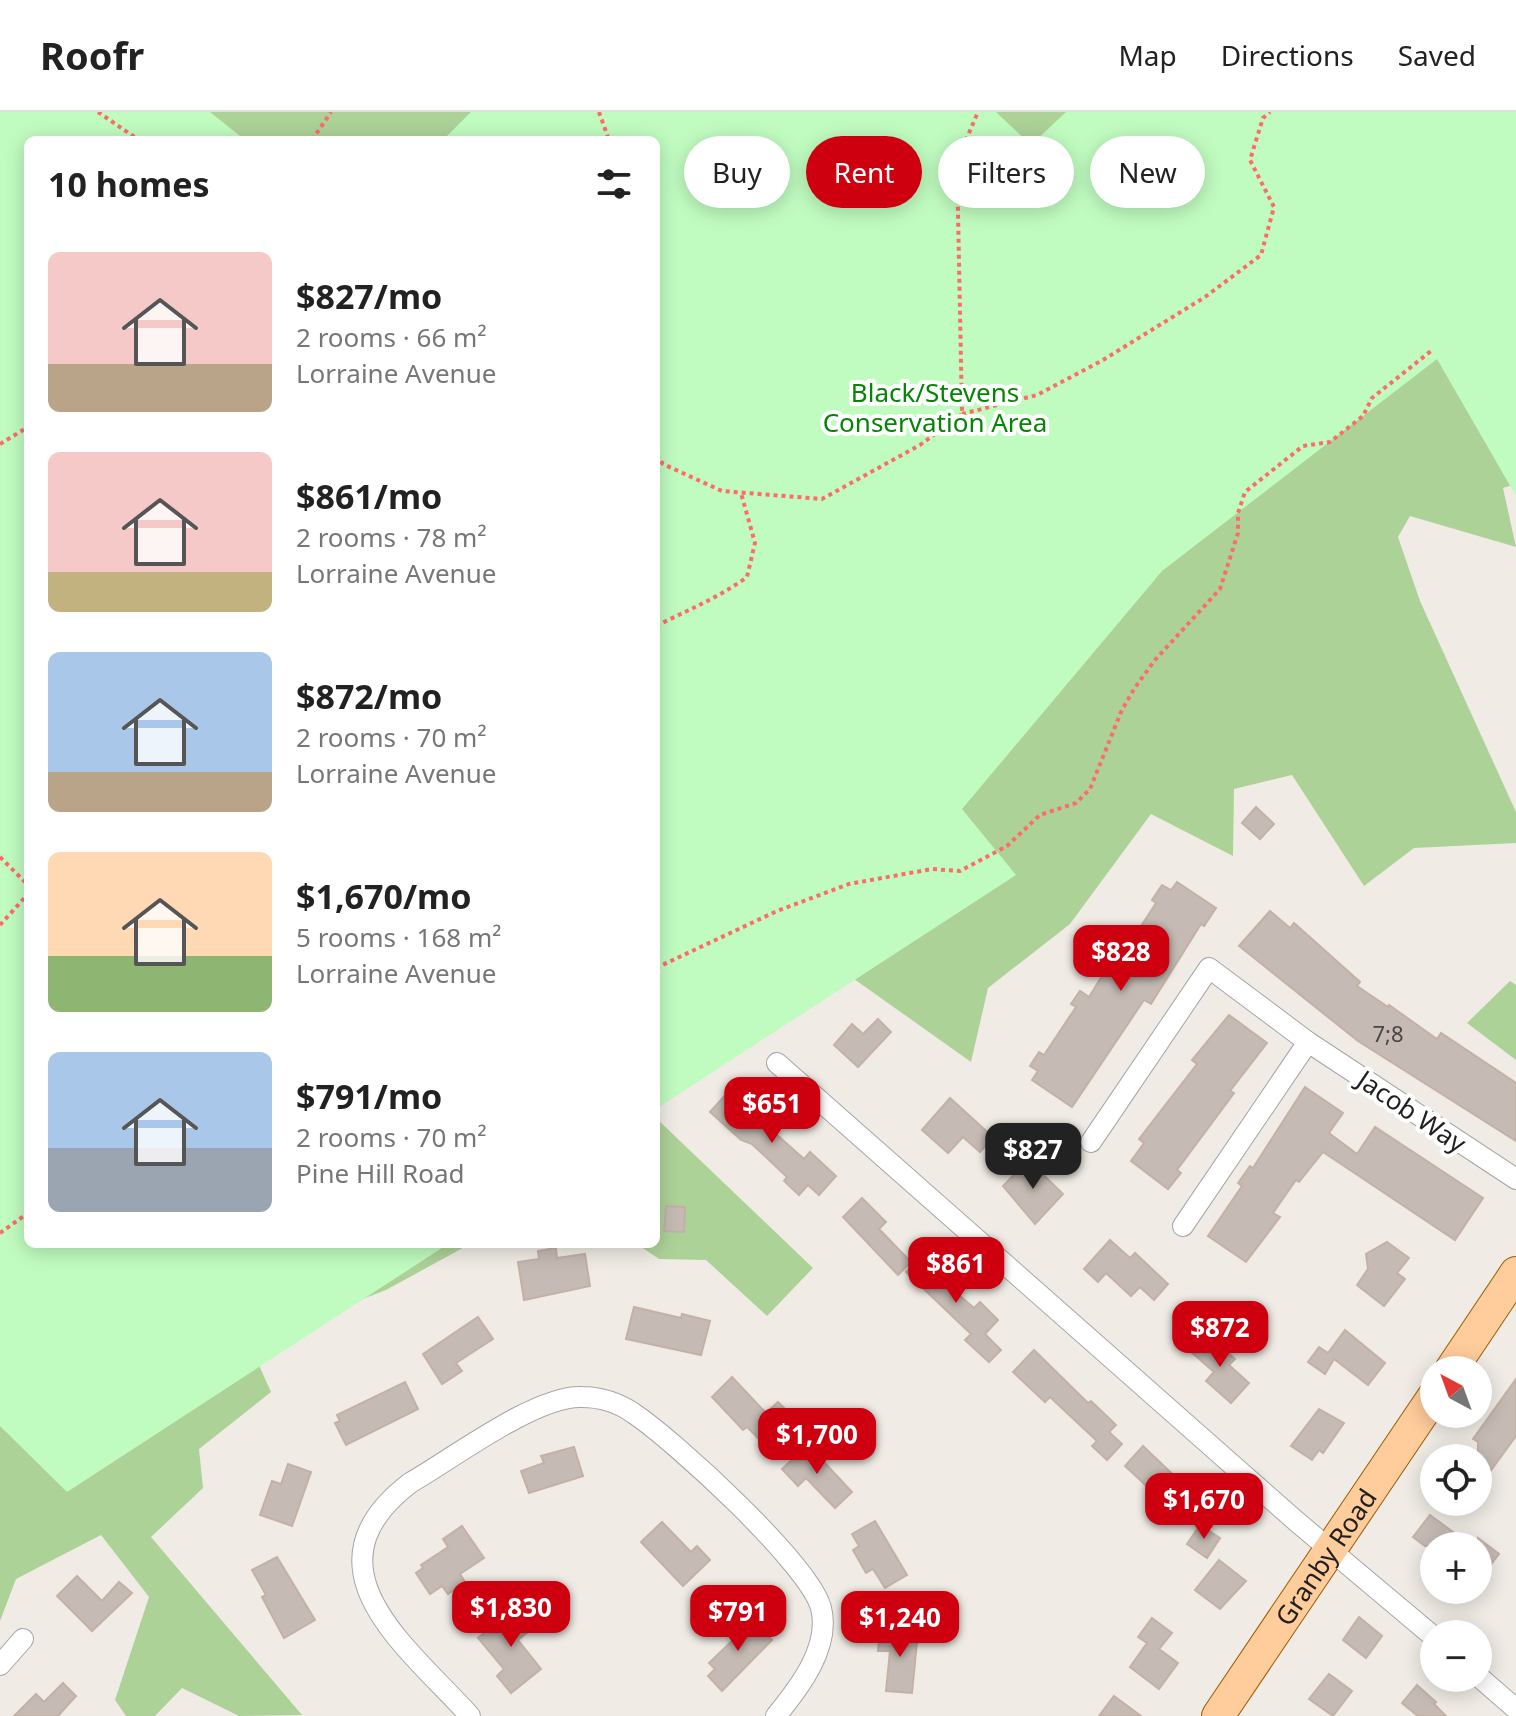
<!DOCTYPE html>
<meta charset="utf-8">
<style>
body{margin:0;font-family:"Noto Sans",sans-serif;background:#f6f6f6;color:#222;height:100vh;display:flex;flex-direction:column;font-size:30px;white-space:nowrap}
*{box-sizing:border-box;margin:0}
p{font-size:26px;color:#767676}
.icon{flex:none;width:44px;height:44px;fill:none;stroke:currentColor;stroke-width:2;stroke-linecap:round;stroke-linejoin:round}
.map{position:relative;flex:1;overflow:hidden}
.side{position:absolute;left:24px;top:24px;width:636px;height:1112px;display:flex;flex-direction:column;background:#fff;border-radius:12px;box-shadow:0 4px 20px #0003}
.side>*{flex:none}
.guide{position:absolute;left:684px;top:24px;width:712px;height:72px;display:flex;gap:16px}
.needle{width:52px;rotate:319deg}
.fabs{position:absolute;left:1420px;top:1244px;display:grid;gap:16px}
.fabs a{display:grid;place-items:center;width:72px;height:72px;border-radius:50%;background:#fff;box-shadow:0 4px 20px #0003;font-size:40px}
.price{position:absolute;translate:-50% -68px;padding:0 18px;border-radius:16px;background:#ce0010;color:#fff;font-size:26px;line-height:52px;filter:drop-shadow(0 2px 4px #0008)}
.price::after{content:'';position:absolute;left:50%;top:48px;width:24px;height:18px;margin-left:-12px;background:inherit;clip-path:polygon(0 0,100% 0,50% 100%)}
.price.active{background:#222;color:#fff}
ul{padding:0;list-style:none}
li{display:flex;align-items:center;gap:24px;height:200px;padding:0 24px}
li span{display:grid;place-items:center;flex:none;width:224px;height:160px;border-radius:12px;color:#555}
li>.icon{margin-inline-start:auto}
span .icon{width:96px;height:96px;fill:#fffc;stroke-width:1}
li b{font-size:34px}
h2{display:flex;justify-content:space-between;align-items:center;height:96px;padding:0 24px;font-size:34px}
.chip{padding:0 28px;border-radius:36px;background:#fff;box-shadow:0 4px 20px #0003;font-size:28px;line-height:72px}
.chip.active{background:#ce0010;color:#fff}
header{display:flex;align-items:center;gap:48px;box-sizing:border-box;height:112px;padding:0 40px;background:#fff;border-bottom:2px solid #e0e0e0}
header strong{font-size:38px}
nav{display:flex;gap:44px;margin-inline-start:auto;font-size:28px}
.map>svg:first-child{display:block}
.forest{fill:#add298}
.park{fill:#c0fcc0}
.building{fill:#c5bbb4;stroke:#c3b1a6;stroke-width:2}
.lines{fill:none;stroke-linecap:round;stroke-linejoin:round}
.minor-casing{stroke:#a6a6a6;stroke-width:22}
.primary-casing{stroke:#9a5b00;stroke-width:34}
.path{stroke:#ff6b67;stroke-width:4;stroke-dasharray:4 4;stroke-linecap:butt}
.minor{stroke:#fff;stroke-width:20}
.primary{stroke:#ffcc9b;stroke-width:32}
.labels{text-anchor:middle;dominant-baseline:central;stroke-width:8;stroke-linejoin:round;paint-order:stroke}
.number-label{font-size:22px;fill:#484644}
.park-label{font-size:26px;fill:#068406;stroke:#fff}
.street-label{font-size:26px;fill:#1f1f1f;stroke:#fff}
</style>
<header>
<strong>Roofr</strong>
<nav><a>Map</a><a>Directions</a><a>Saved</a></nav>
</header>
<div class="map">
<svg width="1516" height="1604" viewBox="0 0 1516 1604">
<rect width="100%" height="100%" fill="#f0ece5"/>
<g class="forest">
<path d="M0 0H1516V372L1503 376 1516 435 1410 404 1398 425 1420 489 1516 700V731L1414 736 1364 774 1292 663 1234 677 1233 744 1151 702 1070 812 988 876 971 950 847 862 656 28H28V1132H470L386 1178 249 1231 271 1280 199 1337 203 1376 151 1425 302 1603 239 1604 182 1576 155 1604H126L115 1588 149 1485 101 1423 16 1467 0 1509Z"/>
<path d="M1510 869 1516 873V948L1467 911Z"/>
<path d="M656 1006 813 1156 767 1204 706 1148 659 1147 637 1132H656Z"/>
</g>
<g class="park">
<path d="M0 0H210L245 28H28V1132H448L67 1380 0 1314Z"/>
<path d="M471 0H996L1031 33 1066 0H1516V384L1437 247 1162 459 962 697 1016 763 656 997V28H443Z"/>
</g>
<g class="building">
<path d="M1256 695 1274 712 1260 727 1242 711Z"/>
<path d="M1177 770 1216 796 1204 814 1201 812 1151 892 1144 888 1072 995 1032 968 1038 959 1030 954 1039 940 1044 943 1076 895 1071 892 1080 879 1089 885 1120 835 1125 839 1156 791 1152 788 1162 773 1171 778Z"/>
<path d="M1270 799 1290 816 1294 811 1360 870 1357 874 1388 895 1389 893 1437 927 1441 921 1516 971V1029L1358 929 1239 834Z"/>
<path d="M1229 903 1267 931 1230 979 1234 981 1177 1058 1181 1061 1168 1077 1131 1049 1144 1031 1139 1027 1197 952 1192 948Z"/>
<path d="M878 907 891 920 858 955 834 933 852 912 863 922Z"/>
<path d="M1305 975 1343 1001 1329 1021 1357 1042 1375 1015 1483 1086 1455 1128 1323 1040 1299 1070 1296 1068 1273 1101 1280 1105 1246 1150 1208 1124 1242 1074 1238 1071 1250 1054 1253 1056Z"/>
<path d="M729 979 751 998 754 995 762 1002 765 998 782 1014 775 1021 804 1047 810 1040 836 1064 819 1083 808 1073 799 1083 784 1069 787 1065 752 1032 741 1028 710 1000Z"/>
<path d="M950 986 993 1025 980 1040 963 1025 948 1041 922 1018Z"/>
<path d="M1028 1048 1063 1082 1035 1112 1003 1074Z"/>
<path d="M862 1086 886 1110 879 1117 911 1150 898 1163 843 1105Z"/>
<path d="M666 1094 685 1095 684 1120 664 1119Z"/>
<path d="M1110 1128 1130 1146 1135 1141 1168 1172 1154 1188 1140 1175 1131 1184 1106 1161 1098 1170 1084 1157Z"/>
<path d="M1387 1130 1409 1146 1397 1161 1405 1167 1384 1194 1357 1173 1368 1157 1366 1142Z"/>
<path d="M556 1136 557 1146 585 1142 590 1174 524 1188 518 1150 539 1147 538 1139Z"/>
<path d="M924 1140 952 1166 946 1172 974 1196 980 1190 998 1208 985 1222 1001 1238 989 1250 965 1228 971 1222 906 1160Z"/>
<path d="M634 1195 681 1206 682 1202 710 1209 701 1243 626 1227Z"/>
<path d="M478 1205 493 1227 456 1251 462 1259 442 1272 423 1242Z"/>
<path d="M1345 1218 1385 1251 1368 1273 1334 1247 1325 1262 1308 1250 1319 1235 1328 1241Z"/>
<path d="M1207 1222 1235 1247 1229 1253 1249 1271 1231 1291 1206 1269 1214 1260 1191 1240Z"/>
<path d="M1034 1238 1088 1291 1091 1289 1116 1313 1109 1320 1122 1332 1107 1348 1092 1334 1097 1329 1050 1285 1045 1290 1013 1260Z"/>
<path d="M732 1265 766 1301 778 1290 790 1302 761 1329 747 1315 743 1318 712 1285Z"/>
<path d="M1516 1267V1324L1478 1376V1330L1473 1327Z"/>
<path d="M405 1270 418 1297 346 1333 335 1311 340 1309 337 1303Z"/>
<path d="M1319 1297 1344 1311 1323 1341 1319 1338 1312 1348 1291 1334Z"/>
<path d="M808 1333 852 1380 835 1396 806 1366 798 1374 782 1357Z"/>
<path d="M1143 1334 1186 1375 1168 1394 1125 1354Z"/>
<path d="M574 1335 583 1364 529 1381 521 1359 544 1351 541 1344Z"/>
<path d="M288 1352 311 1360 292 1414 260 1403 272 1369 281 1372Z"/>
<path d="M1430 1403 1472 1434H1425L1413 1425Z"/>
<path d="M875 1409 907 1463 885 1476 873 1457 866 1461 853 1438 859 1434 852 1422Z"/>
<path d="M662 1410 691 1440 697 1434 710 1448 683 1474 641 1430Z"/>
<path d="M1200 1413 1220 1426 1207 1446 1187 1432Z"/>
<path d="M462 1414 484 1446 460 1462 465 1470 448 1482 442 1474 430 1482 416 1461 423 1456 421 1453 448 1435 443 1427Z"/>
<path d="M1478 1426 1499 1442 1478 1469Z"/>
<path d="M277 1445 315 1508 284 1526 262 1485 266 1483 252 1458Z"/>
<path d="M1219 1448 1246 1469 1220 1497 1195 1478Z"/>
<path d="M77 1464 102 1489 119 1470 132 1481 92 1519 57 1484Z"/>
<path d="M517 1494 534 1515 518 1528 541 1557 511 1581 497 1564 504 1557 478 1526Z"/>
<path d="M749 1505 772 1528 722 1579 708 1564 715 1557 709 1551 735 1526 731 1522Z"/>
<path d="M1359 1505 1382 1524 1366 1546 1343 1528Z"/>
<path d="M1152 1506 1172 1521 1159 1537 1178 1551 1159 1577 1130 1555 1147 1531 1138 1525Z"/>
<path d="M880 1517 918 1520 912 1581 886 1579 890 1539H878Z"/>
<path d="M1329 1562 1352 1579 1333 1604 1309 1587Z"/>
<path d="M63 1571 76 1584 58 1604H14L36 1582 44 1590Z"/>
<path d="M1417 1573 1436 1590 1434 1592 1446 1604H1418L1402 1591Z"/>
<path d="M1114 1584 1141 1604H1099Z"/>
</g>
<g class="lines">
<defs>
<g id="minor">
<path d="M777 951 1296 1409 1434 1525"/>
<path d="M1091 1030 1209 856 1308 930 1516 1067"/>
<path d="M1183 1114 1308 930"/>
<path d="M0 1553 23 1527"/>
<path d="M1478 1564 1516 1597"/>
<path d="M470 1604C408 1535 299 1456 410 1371 452 1347 536 1283 582 1285 600 1285 619 1291 633 1301 674 1328 810 1453 821 1496 831 1535 799 1576 776 1604"/>
</g>
<g id="primary">
<path d="M1451 1258 1516 1161"/>
<path id="s1" d="M1218 1604 1434 1284"/>
</g>
</defs>
<use href="#minor" class="minor-casing"/>
<use href="#primary" class="primary-casing"/>
<g class="path">
<path d="M98 0 139 28"/>
<path d="M599 0 609 28"/>
<path d="M312 28 331 0"/>
<path d="M962 302 1037 283 1103 248 1205 185 1261 143 1274 95 1250 48 1263 6 1270 0"/>
<path d="M0 332 28 315"/>
<path d="M656 343 663 352 722 379 822 387 920 333 962 302 957 49 978 0"/>
<path d="M656 514C688 498 718 486 747 465L755 431 741 381"/>
<path d="M0 745 28 773"/>
<path d="M0 813 28 782"/>
<path d="M656 856 777 799 849 772 932 757 960 759 1007 734 1040 703 1076 691 1090 677 1121 600 1134 577 1155 548 1220 477 1238 421V401L1245 380 1303 334 1330 330 1363 304 1372 286 1431 239"/>
<path d="M0 1121 28 1101"/>
</g>
<use href="#minor" class="minor"/>
<use href="#primary" class="primary"/>
</g>
<g class="labels">
<g class="number-label">
<text x="1388" y="921">7;8</text>
</g>
<g class="park-label">
<text x="935" y="280">Black/Stevens<tspan x="935" dy="30">Conservation Area</tspan></text>
</g>
<g class="street-label">
<text transform="translate(1412 999) rotate(34)">Jacob Way</text>
<text stroke="none"><textPath href="#s1" startOffset="192">Granby Road</textPath></text>
</g>
</g>
</svg>
<div class="fabs">
<a><svg class="needle" viewBox="-14 -14 28 28"><path d="M0-13l5 13h-10z" fill="#e53935"/><path d="M0 13l5-13h-10z" fill="#767676"/></svg></a>
<a><svg class="icon" aria-label="locate" viewBox="0 0 24 24"><circle cx="12" cy="12" r="6"/><path d="M12 2v4M12 18v4M2 12h4M18 12h4"/></svg></a>
<a>+</a>
<a>−</a>
</div>
<b class="price" style="left:1121px;top:881px">$828</b>
<b class="price" style="left:772px;top:1033px">$651</b>
<b class="price active" style="left:1033px;top:1079px">$827</b>
<b class="price" style="left:956px;top:1193px">$861</b>
<b class="price" style="left:1220px;top:1257px">$872</b>
<b class="price" style="left:817px;top:1364px">$1,700</b>
<b class="price" style="left:1204px;top:1429px">$1,670</b>
<b class="price" style="left:511px;top:1537px">$1,830</b>
<b class="price" style="left:738px;top:1541px">$791</b>
<b class="price" style="left:900px;top:1547px">$1,240</b>
<div class="guide">
<a class="chip">Buy</a>
<a class="chip active">Rent</a>
<a class="chip">Filters</a>
<a class="chip">New</a>
</div>
<section class="side">
<h2>10 homes<svg class="icon" aria-label="filters" viewBox="0 0 24 24"><path d="M4 7h16M4 17h16"/><circle cx="9" cy="7" r="2"/><circle cx="15" cy="17" r="2"/></svg></h2>
<ul>
<li><span style="background:linear-gradient(#f6c9c9 70%,#b9a48a 0)"><svg class="icon" aria-label="home" viewBox="0 0 24 24"><path d="M3 11l9-7 9 7M6 9v11h12V9"/></svg></span><div><b>$827/mo</b><p>2 rooms · 66 m²</p><p>Lorraine Avenue</p></div></li>
<li><span style="background:linear-gradient(#f6c9c9 75%,#c2b280 0)"><svg class="icon" aria-label="home" viewBox="0 0 24 24"><path d="M3 11l9-7 9 7M6 9v11h12V9"/></svg></span><div><b>$861/mo</b><p>2 rooms · 78 m²</p><p>Lorraine Avenue</p></div></li>
<li><span style="background:linear-gradient(#a9c7e8 75%,#b9a48a 0)"><svg class="icon" aria-label="home" viewBox="0 0 24 24"><path d="M3 11l9-7 9 7M6 9v11h12V9"/></svg></span><div><b>$872/mo</b><p>2 rooms · 70 m²</p><p>Lorraine Avenue</p></div></li>
<li><span style="background:linear-gradient(#ffd9b3 65%,#8fb573 0)"><svg class="icon" aria-label="home" viewBox="0 0 24 24"><path d="M3 11l9-7 9 7M6 9v11h12V9"/></svg></span><div><b>$1,670/mo</b><p>5 rooms · 168 m²</p><p>Lorraine Avenue</p></div></li>
<li><span style="background:linear-gradient(#a9c7e8 60%,#9aa5b1 0)"><svg class="icon" aria-label="home" viewBox="0 0 24 24"><path d="M3 11l9-7 9 7M6 9v11h12V9"/></svg></span><div><b>$791/mo</b><p>2 rooms · 70 m²</p><p>Pine Hill Road</p></div></li>
</ul>
</section>
</div>
